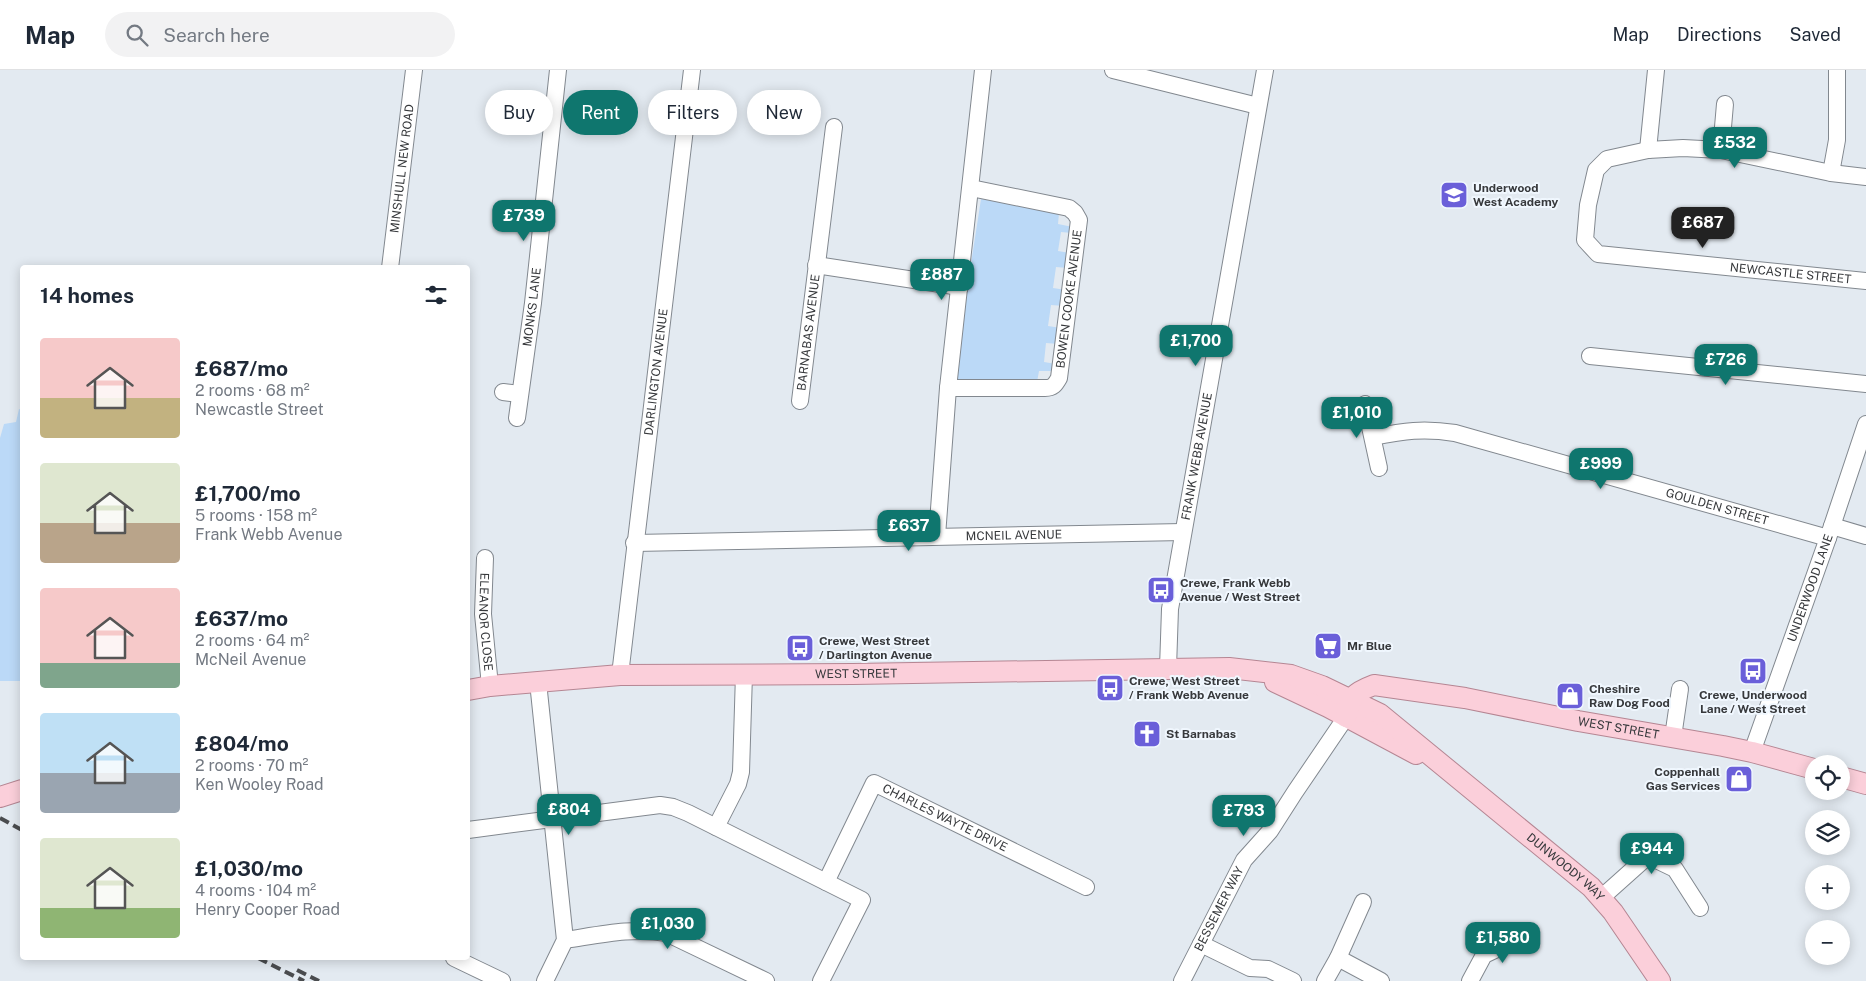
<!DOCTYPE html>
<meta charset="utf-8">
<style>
body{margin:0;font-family:"Public Sans",sans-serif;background:#f2f2f3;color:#1f2937;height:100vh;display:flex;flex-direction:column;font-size:19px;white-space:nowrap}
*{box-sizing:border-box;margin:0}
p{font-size:16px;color:#747a83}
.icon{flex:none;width:28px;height:28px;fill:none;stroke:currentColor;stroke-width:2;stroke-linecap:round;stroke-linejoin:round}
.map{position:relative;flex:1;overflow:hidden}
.sheet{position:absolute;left:20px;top:195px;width:450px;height:695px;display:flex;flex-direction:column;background:#fff;border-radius:5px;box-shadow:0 2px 12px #0003}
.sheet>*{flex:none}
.banner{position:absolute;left:485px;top:20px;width:475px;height:45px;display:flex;gap:10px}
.buttons{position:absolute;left:1805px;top:685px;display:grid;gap:10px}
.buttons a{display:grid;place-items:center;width:45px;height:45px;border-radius:50%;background:#fff;box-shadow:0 2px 12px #0003;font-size:25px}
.price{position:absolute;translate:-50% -42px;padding:0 11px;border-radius:10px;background:#0f766e;color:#fff;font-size:16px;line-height:32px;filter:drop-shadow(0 1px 2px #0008)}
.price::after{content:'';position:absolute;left:50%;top:30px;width:15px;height:11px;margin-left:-8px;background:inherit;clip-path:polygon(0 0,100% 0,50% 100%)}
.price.active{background:#222;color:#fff}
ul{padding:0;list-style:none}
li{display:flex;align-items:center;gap:15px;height:125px;padding:0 20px}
li span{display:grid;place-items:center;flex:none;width:140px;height:100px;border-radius:5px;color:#555}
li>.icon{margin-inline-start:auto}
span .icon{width:60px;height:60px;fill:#fffc;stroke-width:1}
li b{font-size:21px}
h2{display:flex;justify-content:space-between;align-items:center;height:60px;padding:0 20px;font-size:21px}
.chip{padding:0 18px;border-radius:22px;background:#fff;box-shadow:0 2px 12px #0003;font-size:18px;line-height:45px}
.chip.active{background:#0f766e;color:#fff}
header{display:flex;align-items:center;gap:30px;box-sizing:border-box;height:70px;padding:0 25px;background:#fff;border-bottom:1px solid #e0e1e3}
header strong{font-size:24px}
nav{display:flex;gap:28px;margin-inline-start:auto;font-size:18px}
.search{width:350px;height:45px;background:#f2f2f3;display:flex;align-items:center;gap:12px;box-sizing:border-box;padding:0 18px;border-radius:28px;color:#747a83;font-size:19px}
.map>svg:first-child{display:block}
.green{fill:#bbd9f7}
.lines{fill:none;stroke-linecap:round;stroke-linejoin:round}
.minor-casing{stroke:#82888f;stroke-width:18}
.major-casing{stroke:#b58693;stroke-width:22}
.minor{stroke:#fff;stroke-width:16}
.major{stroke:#fbcfda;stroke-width:20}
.rail{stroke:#4a4c4f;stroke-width:4;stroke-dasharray:10 5;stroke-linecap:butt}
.labels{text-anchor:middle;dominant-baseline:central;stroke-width:4;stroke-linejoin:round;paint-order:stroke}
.street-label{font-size:12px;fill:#37393c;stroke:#f0f7fe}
.poi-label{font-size:12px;font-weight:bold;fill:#37393c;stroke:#f0f7fe;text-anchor:start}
</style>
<header>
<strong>Map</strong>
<div class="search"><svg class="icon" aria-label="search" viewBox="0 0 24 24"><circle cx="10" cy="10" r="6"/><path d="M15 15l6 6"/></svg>Search here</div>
<nav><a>Map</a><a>Directions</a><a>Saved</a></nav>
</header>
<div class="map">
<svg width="1866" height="911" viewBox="0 0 1866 911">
<rect width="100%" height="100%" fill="#e3eaf1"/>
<g class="green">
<path d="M981 129 1059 143 1058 154 1073 157 1072 163 1061 162 1058 181 1070 183 1068 198 1056 197 1053 218 1066 220 1064 236 1051 235 1048 256 1061 258 1059 274 1046 273 1044 292 1056 294 1055 301H1039L1037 312 957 313 968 213Z"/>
<path d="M19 339 22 340V611H0V368L4 354 16 352Z"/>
</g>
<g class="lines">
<defs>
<g id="minor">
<path d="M1113 0 1258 36"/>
<path d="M1648 80 1656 0"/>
<path d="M1721 80 1725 34"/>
<path d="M1831 103 1837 70V0"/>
<path id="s1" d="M1866 107 1831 103 1721 80 1683 78 1648 80 1607 89 1596 100 1588 135 1585 170 1598 184 1866 211"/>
<path d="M816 195 960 217"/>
<path id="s2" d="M390 198 414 0"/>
<path d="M1590 286 1866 314"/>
<path id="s3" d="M948 318H1045C1053 318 1055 315 1059 308L1079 150 1075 143 1069 138 971 118"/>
<path d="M503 322 520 324"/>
<path id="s4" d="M800 331 834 57"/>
<path d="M1365 334 1379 398"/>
<path id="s5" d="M517 348 533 233 558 0"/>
<path id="s6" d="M1373 367C1404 361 1423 358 1455 363L1828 468"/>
<path d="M1832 456 1866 466"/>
<path d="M937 466 948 318 983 0"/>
<path id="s7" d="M634 473 1183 462"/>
<path id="s8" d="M485 488 483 544 490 616"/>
<path id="s9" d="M1168 598 1170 539 1265 0"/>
<path id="s10" d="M620 605 692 0"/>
<path d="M538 612 565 870 545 911"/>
<path d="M1673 667 1680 619"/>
<path id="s11" d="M1752 682 1828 468 1866 354"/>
<path d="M716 757 738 714 741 702 744 604"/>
<path d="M468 760 660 735 673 737 688 743 862 830 821 911"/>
<path id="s12" d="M826 812 874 713 1086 817"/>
<path d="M1601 828 1648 786 1675 799 1700 838"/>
<path d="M565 870C599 865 633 857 666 863L766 911"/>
<path d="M1201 874 1250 898 1268 899 1293 911"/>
<path d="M454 888 502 911"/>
<path d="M1338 888 1363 832"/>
<path id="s13" d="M1182 911 1244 790 1270 761 1295 722 1346 647"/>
<path d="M1325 911 1338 888 1381 911"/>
<path d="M1470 911 1484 885 1501 877 1511 863"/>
</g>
<g id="major">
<path d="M1275 612 1328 637 1416 684"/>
<path id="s14" d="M468 620 490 616 620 605 853 604 1229 598 1291 605 1322 616 1380 644 1591 817 1613 842 1660 911"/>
<path id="s15" d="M1346 647C1351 626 1353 623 1374 615L1465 628 1578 651 1723 676 1752 682 1814 699"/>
<path d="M1841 707 1866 714"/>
<path d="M0 727 22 720"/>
</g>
</defs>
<use href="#minor" class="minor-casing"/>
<use href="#major" class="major-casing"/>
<use href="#minor" class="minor"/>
<use href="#major" class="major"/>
<g class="rail">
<path d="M0 748 22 760"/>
<path d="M258 888 304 911"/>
<path d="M297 900 319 911"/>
</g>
</g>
<defs>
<symbol id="school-square" viewBox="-11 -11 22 22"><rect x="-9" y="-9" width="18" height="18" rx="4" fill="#6a5fd9" stroke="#f0f7fe"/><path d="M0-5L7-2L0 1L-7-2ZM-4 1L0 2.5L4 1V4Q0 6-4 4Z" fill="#fff"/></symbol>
<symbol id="bus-square" viewBox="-11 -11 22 22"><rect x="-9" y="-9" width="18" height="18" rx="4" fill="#6a5fd9" stroke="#f0f7fe"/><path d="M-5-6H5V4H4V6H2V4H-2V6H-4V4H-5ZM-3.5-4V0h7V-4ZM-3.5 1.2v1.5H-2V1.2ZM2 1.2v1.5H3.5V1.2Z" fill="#fff"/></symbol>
<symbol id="supermarket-square" viewBox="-11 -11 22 22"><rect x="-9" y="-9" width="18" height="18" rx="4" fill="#6a5fd9" stroke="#f0f7fe"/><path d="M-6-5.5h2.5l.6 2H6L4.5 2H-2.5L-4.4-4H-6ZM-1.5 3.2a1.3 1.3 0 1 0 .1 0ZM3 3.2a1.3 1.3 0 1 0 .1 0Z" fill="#fff"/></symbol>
<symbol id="shop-square" viewBox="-11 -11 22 22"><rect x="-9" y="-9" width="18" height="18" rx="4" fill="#6a5fd9" stroke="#f0f7fe"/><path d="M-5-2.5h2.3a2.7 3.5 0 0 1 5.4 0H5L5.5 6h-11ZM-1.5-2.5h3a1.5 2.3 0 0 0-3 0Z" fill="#fff"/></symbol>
<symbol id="church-square" viewBox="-11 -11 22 22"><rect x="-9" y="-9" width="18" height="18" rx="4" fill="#6a5fd9" stroke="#f0f7fe"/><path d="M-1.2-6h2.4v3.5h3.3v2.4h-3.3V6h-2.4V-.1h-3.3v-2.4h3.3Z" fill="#fff"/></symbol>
</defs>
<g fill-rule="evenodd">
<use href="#school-square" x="1438" y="109" width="32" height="32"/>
<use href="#bus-square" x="1145" y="504" width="32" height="32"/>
<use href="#supermarket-square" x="1312" y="560" width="32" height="32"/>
<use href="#bus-square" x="784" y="562" width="32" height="32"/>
<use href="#bus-square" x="1737" y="585" width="32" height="32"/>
<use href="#bus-square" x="1094" y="602" width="32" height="32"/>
<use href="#shop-square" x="1554" y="610" width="32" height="32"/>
<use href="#church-square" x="1131" y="648" width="32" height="32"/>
<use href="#shop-square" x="1723" y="693" width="32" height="32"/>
</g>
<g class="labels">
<g class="street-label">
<text stroke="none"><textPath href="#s2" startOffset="100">MINSHULL NEW ROAD</textPath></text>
<text stroke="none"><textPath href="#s1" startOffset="562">NEWCASTLE STREET</textPath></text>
<text stroke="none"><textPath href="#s3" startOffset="195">BOWEN COOKE AVENUE</textPath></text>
<text stroke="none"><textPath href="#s5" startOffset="112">MONKS LANE</textPath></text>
<text stroke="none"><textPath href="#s4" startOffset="69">BARNABAS AVENUE</textPath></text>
<text stroke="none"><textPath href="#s10" startOffset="305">DARLINGTON AVENUE</textPath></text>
<text stroke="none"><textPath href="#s9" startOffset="214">FRANK WEBB AVENUE</textPath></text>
<text stroke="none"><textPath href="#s6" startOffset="355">GOULDEN STREET</textPath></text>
<text stroke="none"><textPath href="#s7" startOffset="380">MCNEIL AVENUE</textPath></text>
<text stroke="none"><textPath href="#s11" startOffset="174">UNDERWOOD LANE</textPath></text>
<text stroke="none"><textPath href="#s8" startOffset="64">ELEANOR CLOSE</textPath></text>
<text stroke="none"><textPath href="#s14" startOffset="389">WEST STREET</textPath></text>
<text stroke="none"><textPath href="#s15" startOffset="294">WEST STREET</textPath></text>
<text stroke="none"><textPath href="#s12" startOffset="189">CHARLES WAYTE DRIVE</textPath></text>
<text stroke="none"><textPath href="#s14" startOffset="1162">DUNWOODY WAY</textPath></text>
<text stroke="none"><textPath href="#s13" startOffset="81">BESSEMER WAY</textPath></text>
</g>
<g class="poi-label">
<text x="1473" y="118">Underwood<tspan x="1473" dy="14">West Academy</tspan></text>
<text x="1180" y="513">Crewe, Frank Webb<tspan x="1180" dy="14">Avenue / West Street</tspan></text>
<text x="819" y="571">Crewe, West Street<tspan x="819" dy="14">/ Darlington Avenue</tspan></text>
<text x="1347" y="576">Mr Blue</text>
<text x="1129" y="611">Crewe, West Street<tspan x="1129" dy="14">/ Frank Webb Avenue</tspan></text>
<text x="1589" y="619">Cheshire<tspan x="1589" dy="14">Raw Dog Food</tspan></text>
<text x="1753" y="625" text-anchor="middle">Crewe, Underwood<tspan x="1753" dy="14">Lane / West Street</tspan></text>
<text x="1166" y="664">St Barnabas</text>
<text x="1720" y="702" text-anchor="end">Coppenhall<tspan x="1720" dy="14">Gas Services</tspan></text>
</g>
</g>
</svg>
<div class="buttons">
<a><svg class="icon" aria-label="locate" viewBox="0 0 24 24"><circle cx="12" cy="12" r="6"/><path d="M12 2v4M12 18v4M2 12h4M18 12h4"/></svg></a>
<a><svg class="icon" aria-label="layers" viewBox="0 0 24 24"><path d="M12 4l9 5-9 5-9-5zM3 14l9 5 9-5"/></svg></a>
<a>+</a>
<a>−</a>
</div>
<b class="price" style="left:1735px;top:99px">£532</b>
<b class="price" style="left:524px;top:172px">£739</b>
<b class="price active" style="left:1703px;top:179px">£687</b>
<b class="price" style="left:942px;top:231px">£887</b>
<b class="price" style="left:1196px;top:297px">£1,700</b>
<b class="price" style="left:1726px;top:316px">£726</b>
<b class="price" style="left:1357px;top:369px">£1,010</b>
<b class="price" style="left:1601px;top:420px">£999</b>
<b class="price" style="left:909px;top:482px">£637</b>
<b class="price" style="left:569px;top:766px">£804</b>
<b class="price" style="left:1244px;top:767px">£793</b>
<b class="price" style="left:1652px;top:805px">£944</b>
<b class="price" style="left:668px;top:880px">£1,030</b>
<b class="price" style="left:1503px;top:894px">£1,580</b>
<div class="banner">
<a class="chip">Buy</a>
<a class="chip active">Rent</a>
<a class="chip">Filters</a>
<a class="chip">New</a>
</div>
<section class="sheet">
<h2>14 homes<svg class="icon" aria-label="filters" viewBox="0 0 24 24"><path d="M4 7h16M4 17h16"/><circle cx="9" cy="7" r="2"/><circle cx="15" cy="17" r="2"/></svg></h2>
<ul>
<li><span style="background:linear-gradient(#f6c9c9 60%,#c2b280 0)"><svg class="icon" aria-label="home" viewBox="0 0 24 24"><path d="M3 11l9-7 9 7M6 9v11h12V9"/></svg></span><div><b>£687/mo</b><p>2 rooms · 68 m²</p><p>Newcastle Street</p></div></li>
<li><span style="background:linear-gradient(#dfe7d0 60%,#b9a48a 0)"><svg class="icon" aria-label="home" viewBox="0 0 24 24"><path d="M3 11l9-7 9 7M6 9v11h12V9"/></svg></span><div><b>£1,700/mo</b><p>5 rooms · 158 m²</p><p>Frank Webb Avenue</p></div></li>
<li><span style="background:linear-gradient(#f6c9c9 75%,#7fa58c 0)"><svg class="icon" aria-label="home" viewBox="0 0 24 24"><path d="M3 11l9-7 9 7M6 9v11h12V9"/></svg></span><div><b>£637/mo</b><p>2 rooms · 64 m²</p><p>McNeil Avenue</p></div></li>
<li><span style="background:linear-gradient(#bfe0f5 60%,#9aa5b1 0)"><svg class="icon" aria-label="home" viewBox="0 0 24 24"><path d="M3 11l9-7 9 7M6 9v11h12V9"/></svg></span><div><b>£804/mo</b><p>2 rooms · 70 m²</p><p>Ken Wooley Road</p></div></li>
<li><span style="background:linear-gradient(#dfe7d0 70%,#8fb573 0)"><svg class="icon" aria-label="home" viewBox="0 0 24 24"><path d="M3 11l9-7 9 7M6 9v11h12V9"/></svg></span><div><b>£1,030/mo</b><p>4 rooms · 104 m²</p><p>Henry Cooper Road</p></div></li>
</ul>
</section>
</div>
